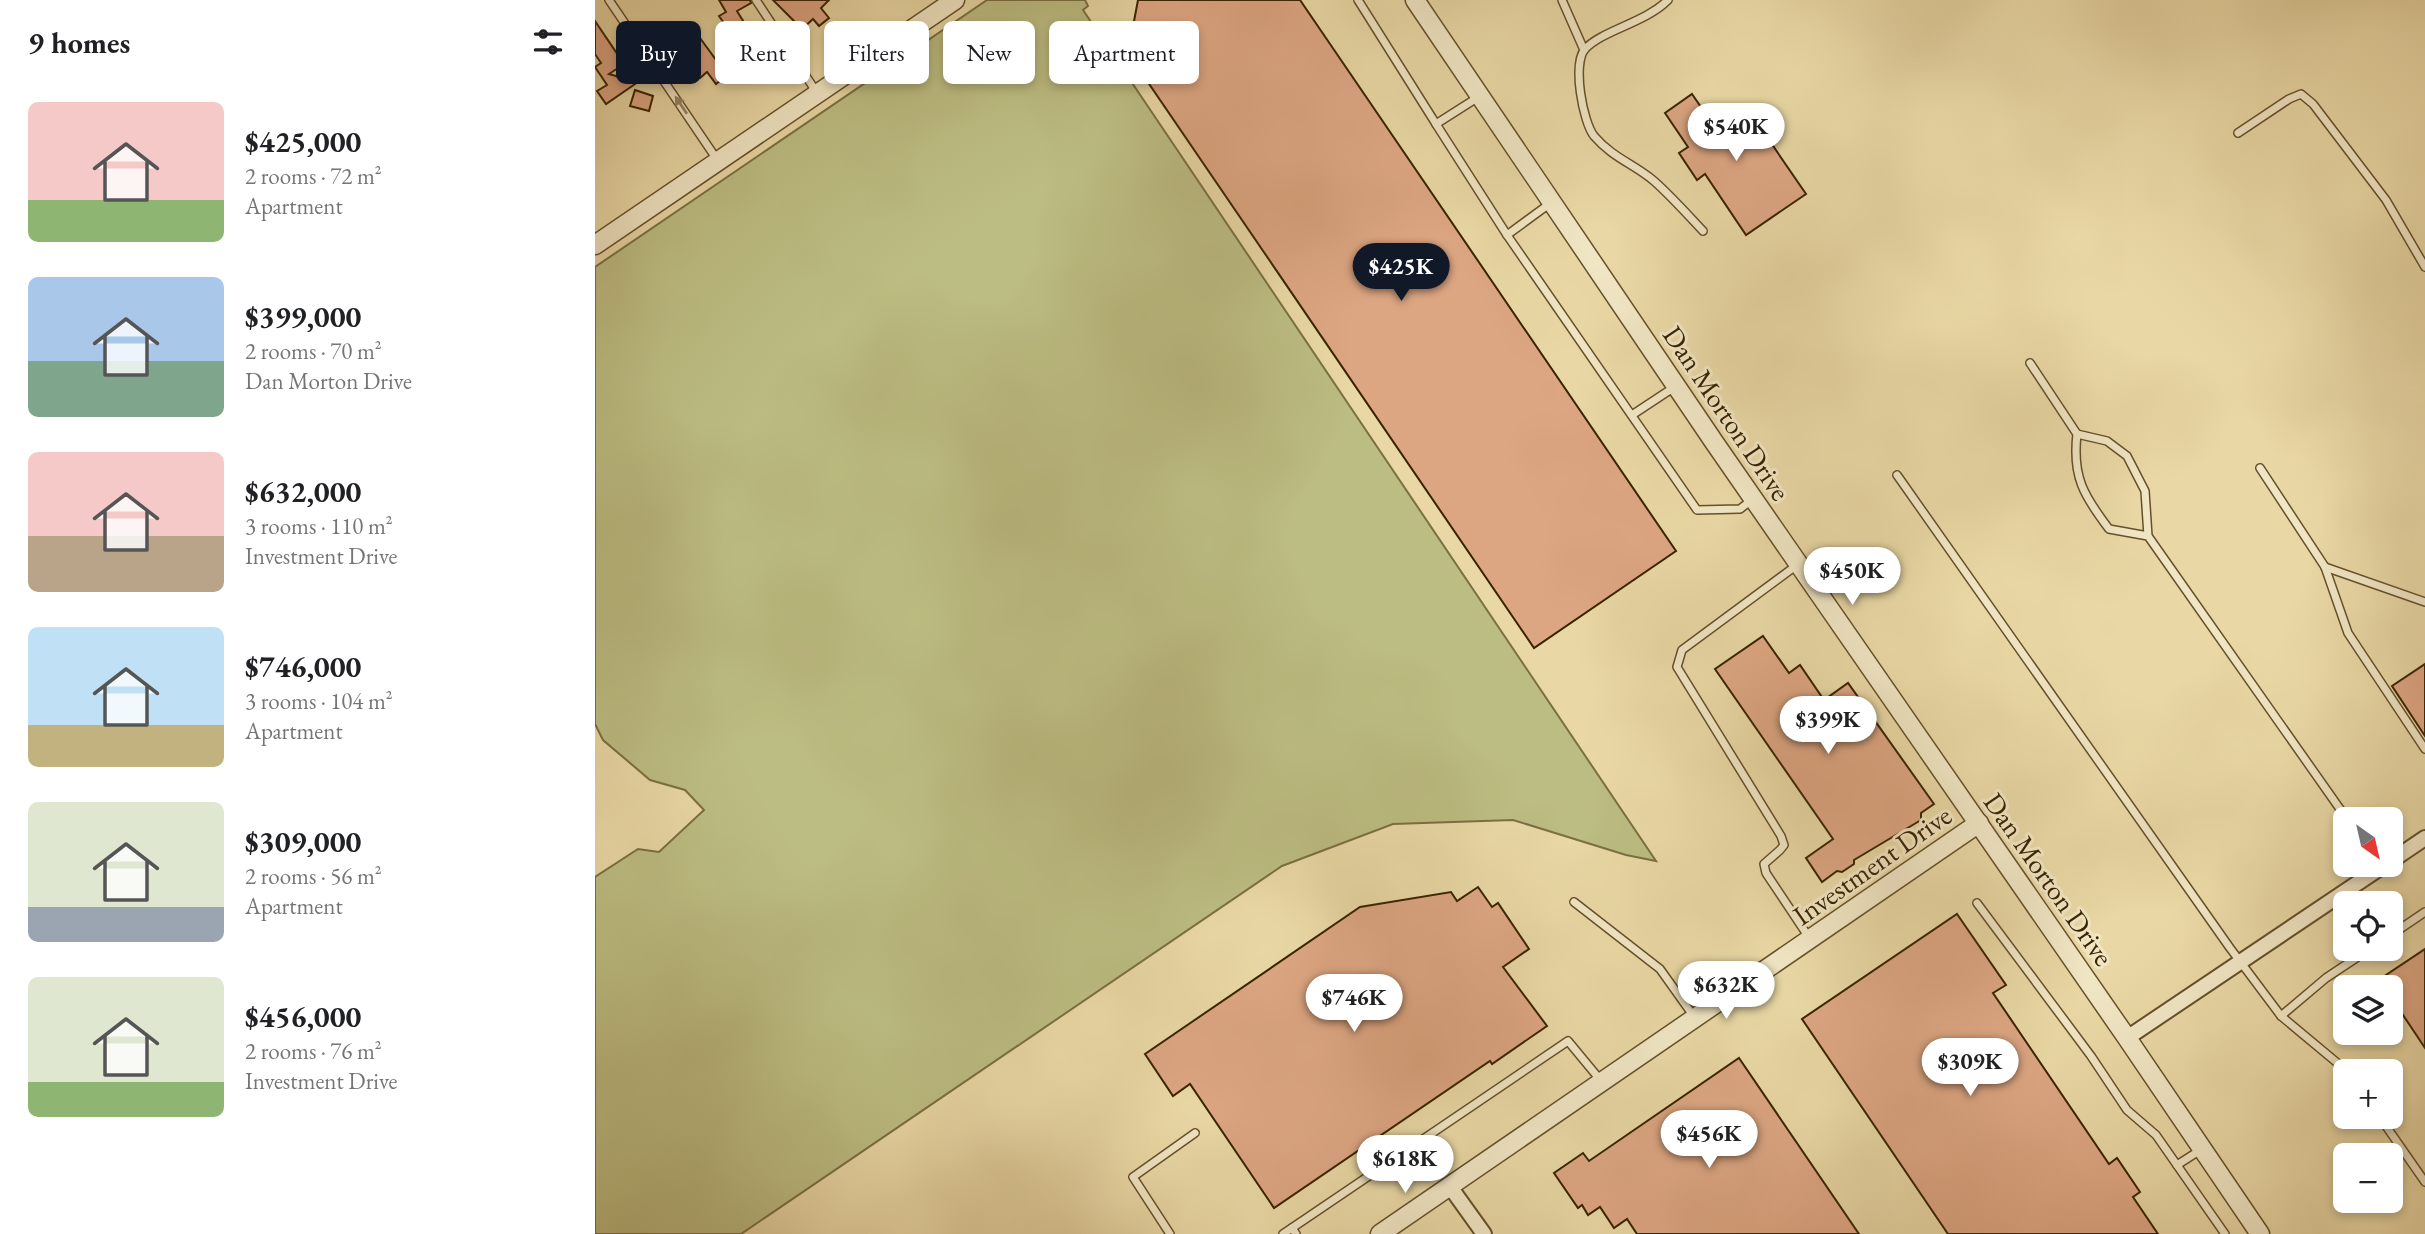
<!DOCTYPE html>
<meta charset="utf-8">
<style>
body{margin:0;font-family:"EB Garamond",serif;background:#f2f2f2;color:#202124;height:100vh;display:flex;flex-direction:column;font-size:26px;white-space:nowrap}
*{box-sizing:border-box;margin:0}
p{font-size:23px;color:#757577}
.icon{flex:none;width:38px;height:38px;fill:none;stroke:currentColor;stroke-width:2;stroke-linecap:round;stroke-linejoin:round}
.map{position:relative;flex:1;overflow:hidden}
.details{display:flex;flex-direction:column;background:#fff;width:595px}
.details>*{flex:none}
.banner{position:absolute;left:21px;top:21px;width:665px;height:63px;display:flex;gap:14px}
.needle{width:46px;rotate:146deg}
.controls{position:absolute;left:1738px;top:807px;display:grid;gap:14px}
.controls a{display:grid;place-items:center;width:70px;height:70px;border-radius:10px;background:#fff;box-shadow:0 4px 10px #0003;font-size:35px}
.price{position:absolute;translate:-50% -60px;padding:0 16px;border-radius:24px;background:#fff;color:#222;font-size:23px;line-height:46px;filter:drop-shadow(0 2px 4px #0008)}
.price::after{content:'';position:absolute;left:50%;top:42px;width:21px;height:16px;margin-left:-10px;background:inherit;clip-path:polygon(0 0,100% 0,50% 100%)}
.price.active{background:#111827;color:#fff}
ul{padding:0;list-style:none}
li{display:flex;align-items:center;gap:21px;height:175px;padding:0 28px}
li span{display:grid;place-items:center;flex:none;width:196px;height:140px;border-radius:10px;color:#555}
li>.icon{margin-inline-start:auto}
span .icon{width:84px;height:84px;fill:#fffc;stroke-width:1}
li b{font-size:30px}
h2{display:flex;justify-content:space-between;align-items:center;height:84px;padding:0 28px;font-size:30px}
.tag{padding:0 24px;border-radius:10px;background:#fff;box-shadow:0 4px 10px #0003;font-size:24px;line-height:63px}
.tag.active{background:#111827;color:#fff}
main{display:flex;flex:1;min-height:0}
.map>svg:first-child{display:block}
.green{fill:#bcbd82;stroke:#7a7042;stroke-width:2}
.building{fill:#dda683;stroke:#392301;stroke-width:2}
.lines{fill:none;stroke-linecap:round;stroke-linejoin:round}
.service-casing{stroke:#65502a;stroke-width:10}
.minor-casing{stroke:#65502a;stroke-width:18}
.tertiary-casing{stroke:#65502a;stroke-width:21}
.service{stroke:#f1e6c4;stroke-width:7}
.minor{stroke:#f1e6c4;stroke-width:14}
.tertiary{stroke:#f1e6c4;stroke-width:18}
.oneway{fill:#958462}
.labels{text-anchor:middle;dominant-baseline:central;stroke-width:6;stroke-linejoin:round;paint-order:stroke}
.street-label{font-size:28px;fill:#392301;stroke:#f1e6c4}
</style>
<main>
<section class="details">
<h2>9 homes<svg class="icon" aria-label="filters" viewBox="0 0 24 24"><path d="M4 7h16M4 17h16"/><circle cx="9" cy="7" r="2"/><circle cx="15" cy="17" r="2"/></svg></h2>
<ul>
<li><span style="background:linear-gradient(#f6c9c9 70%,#8fb573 0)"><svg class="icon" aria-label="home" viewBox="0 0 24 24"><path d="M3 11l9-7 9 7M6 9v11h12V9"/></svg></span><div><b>$425,000</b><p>2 rooms · 72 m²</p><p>Apartment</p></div></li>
<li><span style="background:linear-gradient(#a9c7e8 60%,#7fa58c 0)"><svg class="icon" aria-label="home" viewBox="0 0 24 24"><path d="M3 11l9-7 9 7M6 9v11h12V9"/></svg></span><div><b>$399,000</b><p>2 rooms · 70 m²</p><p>Dan Morton Drive</p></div></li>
<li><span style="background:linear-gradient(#f6c9c9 60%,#b9a48a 0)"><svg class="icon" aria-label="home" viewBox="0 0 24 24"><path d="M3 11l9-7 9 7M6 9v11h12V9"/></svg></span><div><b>$632,000</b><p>3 rooms · 110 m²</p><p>Investment Drive</p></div></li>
<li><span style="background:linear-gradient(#bfe0f5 70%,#c2b280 0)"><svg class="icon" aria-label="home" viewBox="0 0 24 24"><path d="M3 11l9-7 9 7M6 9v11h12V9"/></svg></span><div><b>$746,000</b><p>3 rooms · 104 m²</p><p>Apartment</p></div></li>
<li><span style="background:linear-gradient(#dfe7d0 75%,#9aa5b1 0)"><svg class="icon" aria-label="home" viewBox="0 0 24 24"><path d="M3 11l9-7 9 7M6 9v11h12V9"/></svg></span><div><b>$309,000</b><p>2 rooms · 56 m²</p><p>Apartment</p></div></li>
<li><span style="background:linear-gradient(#dfe7d0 75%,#8fb573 0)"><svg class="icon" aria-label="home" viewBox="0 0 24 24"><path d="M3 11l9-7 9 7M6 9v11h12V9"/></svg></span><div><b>$456,000</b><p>2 rooms · 76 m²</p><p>Investment Drive</p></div></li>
</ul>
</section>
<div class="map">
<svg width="1830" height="1234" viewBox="0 0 1830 1234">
<rect width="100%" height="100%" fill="#e9d8a5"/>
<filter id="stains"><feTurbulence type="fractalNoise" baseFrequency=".00286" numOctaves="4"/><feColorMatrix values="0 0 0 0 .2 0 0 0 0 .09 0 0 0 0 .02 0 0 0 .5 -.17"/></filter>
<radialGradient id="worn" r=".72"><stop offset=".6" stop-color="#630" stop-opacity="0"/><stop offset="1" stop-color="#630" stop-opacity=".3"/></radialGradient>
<path class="green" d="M392 0H490L493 6 488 10 1061 861 1031 855 918 820 798 824 687 866 146 1234H0V877L43 849 64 852 109 810 90 790 55 780 8 740 0 724V267Z"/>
<g class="building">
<path d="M124 0H155L156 3 142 11 150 24 136 33 124 16 131 12Z"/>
<path d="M178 0H234L226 8 234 18 224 26 218 19 207 29Z"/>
<path d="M543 0H705L1081 551 939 648 533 53Z"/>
<path d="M0 21 21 52 27 48 35 60 14 74 43 82 11 104 2 91 12 85 0 67 6 63 0 54Z"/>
<path d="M97 27 132 75 121 84 112 72 105 78 78 40Z"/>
<path d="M40 90 58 96 54 111 35 106Z"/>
<path d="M1097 94 1119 126 1150 105 1211 194 1151 235 1110 174 1102 180 1084 153 1093 147 1070 113Z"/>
<path d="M1168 636 1194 673 1205 665 1229 700 1253 683 1339 804 1326 813V820L1259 860V864L1247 872 1242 871 1227 882 1211 858 1238 839 1120 669Z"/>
<path d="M1830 664V736L1797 686Z"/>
<path d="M883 887 897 907 903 903 934 949 908 967 952 1026 897 1064 895 1061 679 1208 595 1084 578 1096 550 1054 765 907 856 892 862 901Z"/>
<path d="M1362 914 1411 985 1398 993 1514 1164 1522 1158 1545 1192 1538 1197 1563 1234H1353L1207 1019Z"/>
<path d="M1830 949V1048L1804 1009 1796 1014V987H1773Z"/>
<path d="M1144 1058 1264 1234H1042L1032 1219 1019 1228 1005 1207 993 1215 987 1205 983 1208 959 1173 988 1153 994 1161Z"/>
</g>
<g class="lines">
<defs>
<g id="service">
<path d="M14 0 123 161"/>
<path d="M161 0 222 93"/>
<path d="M763 0 841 124"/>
<path d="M967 0 989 50"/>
<path d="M1073 0C1050 23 1008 30 990 49 977 64 988 122 999 136 1018 158 1039 164 1059 181 1076 196 1092 214 1108 231"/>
<path d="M885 96 841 124 912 235"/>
<path d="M1643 133 1694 99 1706 94 1718 104 1791 200 1830 267"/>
<path d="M957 202 912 235 1102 510 1145 509 1158 499"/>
<path d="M1435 363 1482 434"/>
<path d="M1037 415 1081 386"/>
<path d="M1665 468 1730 567 1753 633 1830 749"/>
<path d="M1302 475 1635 948 1686 1016 1752 1071"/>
<path d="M1553 536 1514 529C1489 496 1477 477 1482 434L1512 441 1532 456 1550 491 1553 536 1752 819"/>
<path d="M1202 565 1087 650 1082 667 1186 836 1189 845 1185 850 1169 864 1171 873 1215 939"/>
<path d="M1730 567 1830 602"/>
<path d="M979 902 1065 969 1100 1018"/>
<path d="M1382 903 1496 1056 1532 1110 1561 1135 1630 1234"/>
<path d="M1796 935 1830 912"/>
<path d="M1686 1016 1731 978 1776 948"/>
<path d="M1784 1116 1830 1182"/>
<path d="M1582 1165 1607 1149"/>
<path d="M697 1228 973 1041 1007 1082"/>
<path d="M575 1234 538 1177 600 1133"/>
<path d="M688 1234 697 1228 701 1234"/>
</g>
<g id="minor">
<path d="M1796 861 1830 838"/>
<path d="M1532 1038 1791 864"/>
<path d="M856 1188 889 1234"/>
</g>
<g id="tertiary">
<path d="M820 0 1119 442 1532 1038 1665 1234"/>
<path d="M0 245 360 0"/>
<path d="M785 1234 1384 823"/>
</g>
</defs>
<use href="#service" class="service-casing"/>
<use href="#minor" class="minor-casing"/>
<use href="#tertiary" class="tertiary-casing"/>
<use href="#service" class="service"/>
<use href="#minor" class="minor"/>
<use href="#tertiary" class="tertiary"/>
</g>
<defs><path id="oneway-solid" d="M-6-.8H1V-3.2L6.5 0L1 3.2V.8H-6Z" transform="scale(1.75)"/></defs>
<use class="oneway" href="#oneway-solid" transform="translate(86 105) rotate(-124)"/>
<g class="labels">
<g class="street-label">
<text transform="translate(1132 413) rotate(56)">Dan Morton Drive</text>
<text transform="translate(1277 865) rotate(-35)">Investment Drive</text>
<text transform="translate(1454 879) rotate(55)">Dan Morton Drive</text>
</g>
</g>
<rect width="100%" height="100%" filter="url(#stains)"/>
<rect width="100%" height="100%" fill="url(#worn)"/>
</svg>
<div class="controls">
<a><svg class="needle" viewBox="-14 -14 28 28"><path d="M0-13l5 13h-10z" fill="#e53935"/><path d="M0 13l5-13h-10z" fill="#757577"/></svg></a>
<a><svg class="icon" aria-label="locate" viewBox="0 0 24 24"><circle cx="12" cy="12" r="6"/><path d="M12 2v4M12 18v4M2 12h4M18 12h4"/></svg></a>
<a><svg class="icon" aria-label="layers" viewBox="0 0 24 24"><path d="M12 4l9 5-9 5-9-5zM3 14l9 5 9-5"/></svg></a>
<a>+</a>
<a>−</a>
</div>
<b class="price" style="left:1141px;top:163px">$540K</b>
<b class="price active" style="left:806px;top:303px">$425K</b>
<b class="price" style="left:1257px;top:607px">$450K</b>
<b class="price" style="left:1233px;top:756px">$399K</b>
<b class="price" style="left:1131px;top:1021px">$632K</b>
<b class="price" style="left:759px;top:1034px">$746K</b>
<b class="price" style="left:1375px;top:1098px">$309K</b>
<b class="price" style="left:1114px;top:1170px">$456K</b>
<b class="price" style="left:810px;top:1195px">$618K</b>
<div class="banner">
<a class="tag active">Buy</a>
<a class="tag">Rent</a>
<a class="tag">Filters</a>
<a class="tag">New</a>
<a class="tag">Apartment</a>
</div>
</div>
</main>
